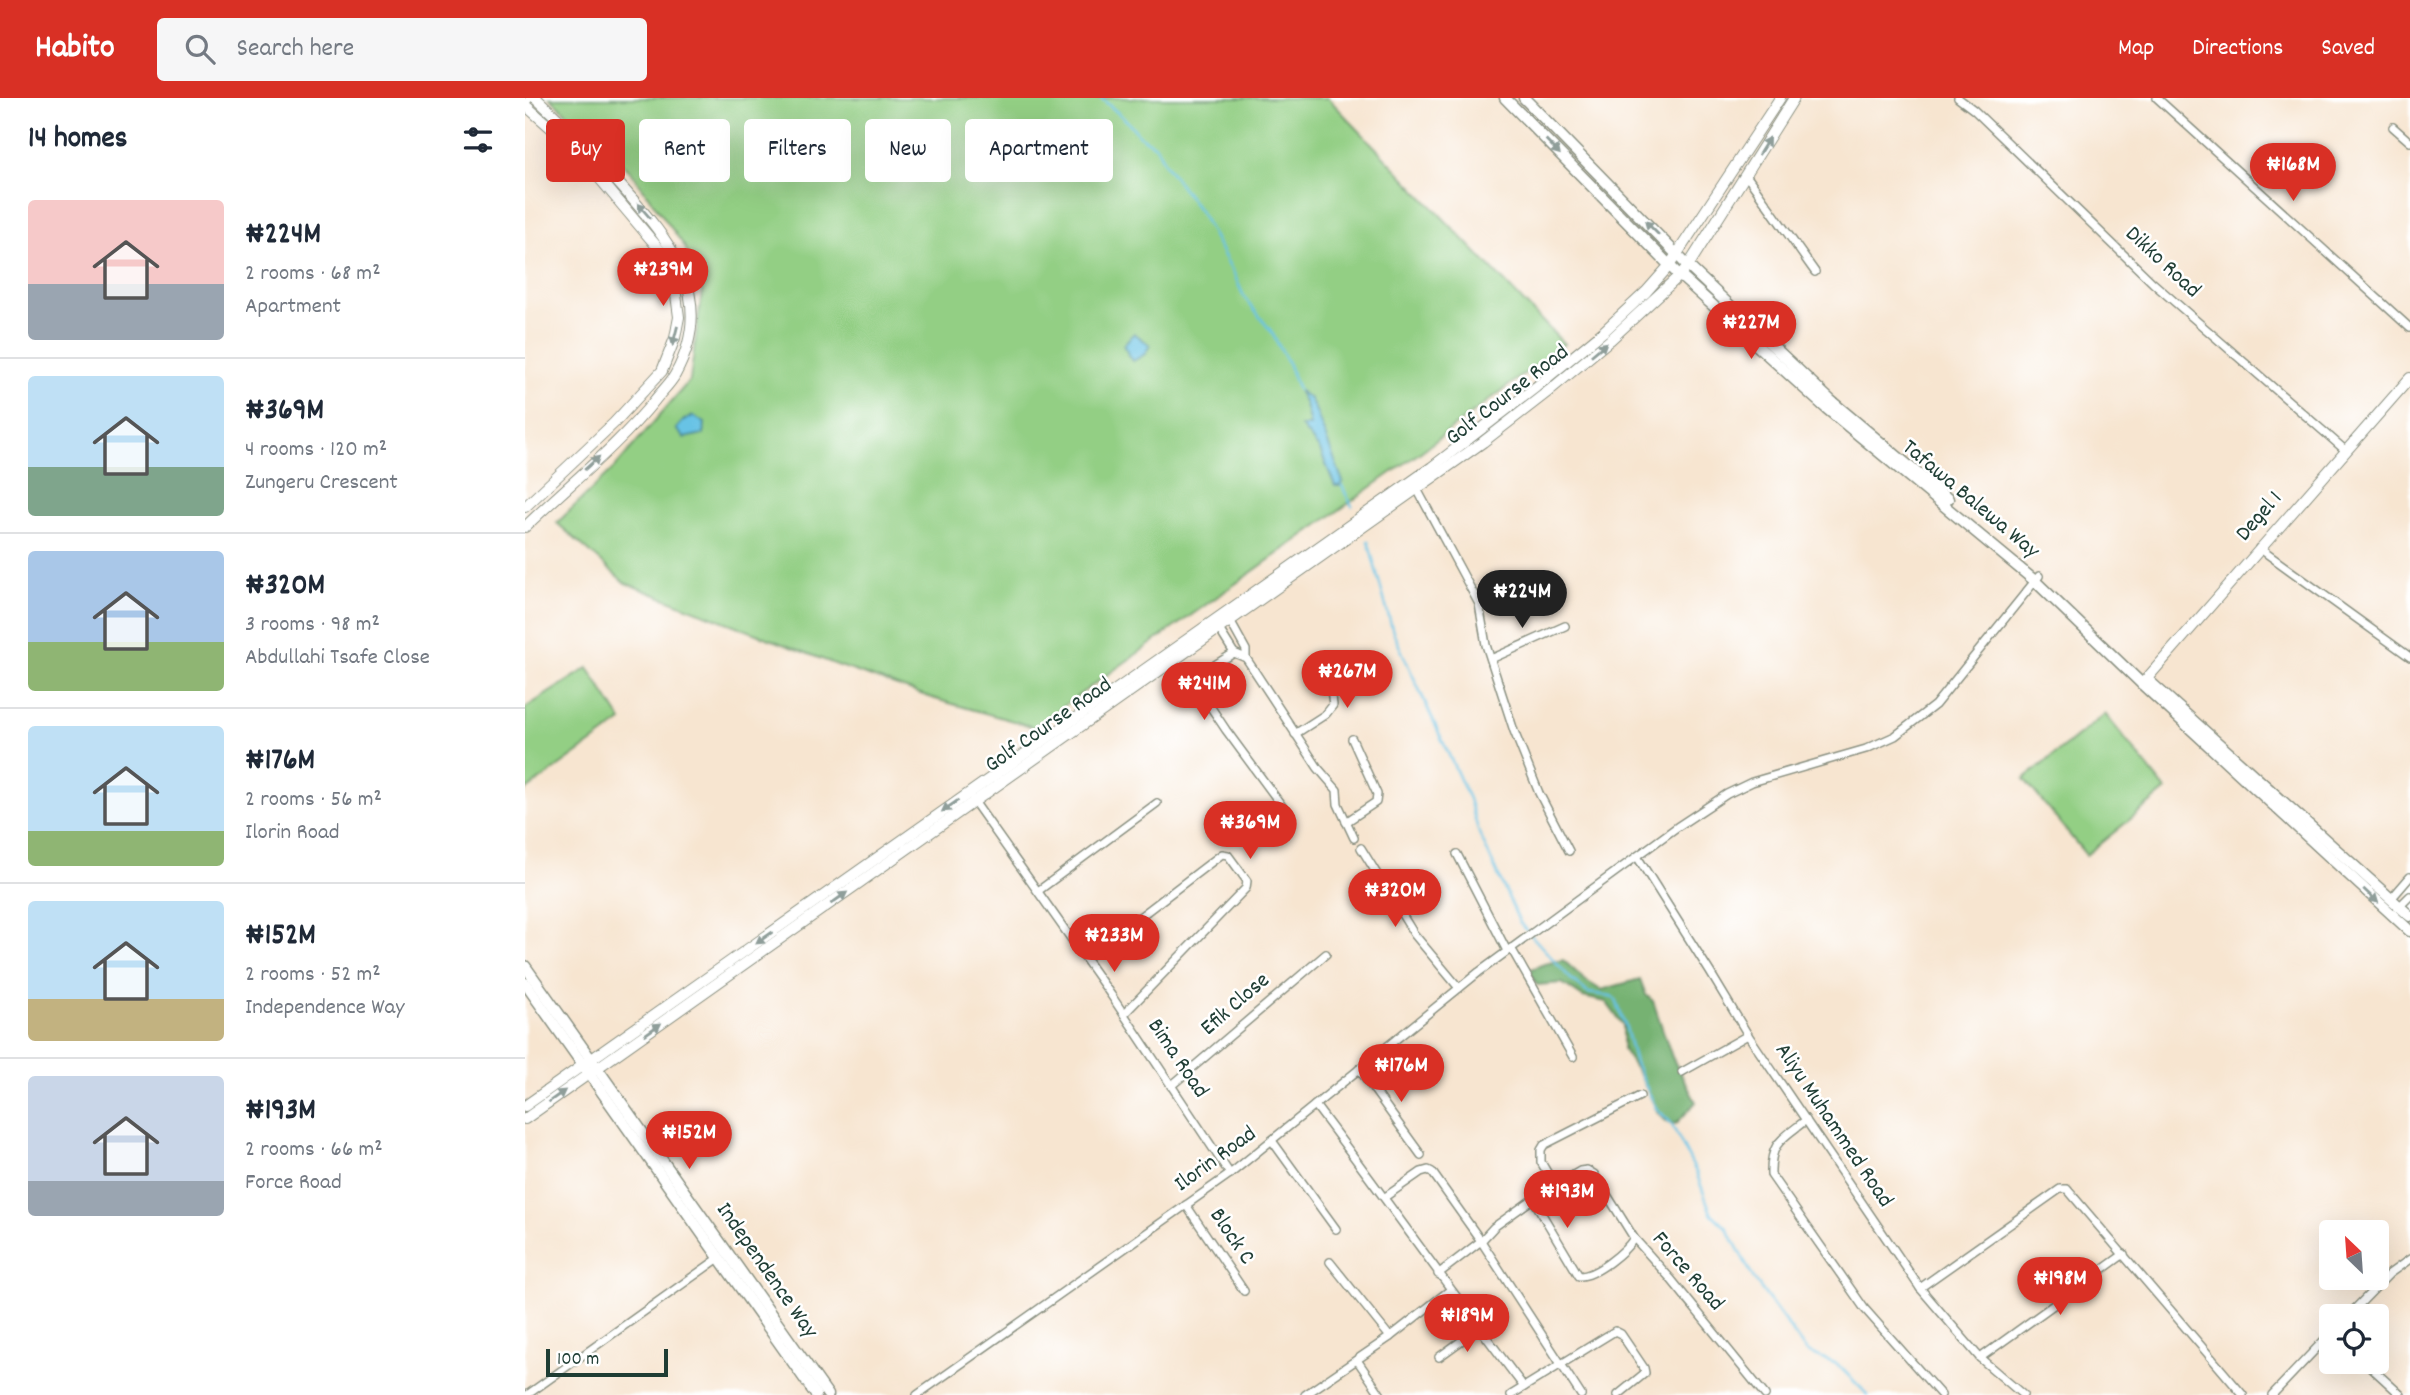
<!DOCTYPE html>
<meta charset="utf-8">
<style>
body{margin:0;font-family:Dekko,sans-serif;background:#f6f6f7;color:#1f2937;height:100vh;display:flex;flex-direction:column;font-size:26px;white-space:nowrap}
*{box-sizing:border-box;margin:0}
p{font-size:23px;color:#747a83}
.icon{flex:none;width:38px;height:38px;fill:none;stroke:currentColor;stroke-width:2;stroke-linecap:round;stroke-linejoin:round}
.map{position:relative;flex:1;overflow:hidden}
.panel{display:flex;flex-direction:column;background:#fff;width:525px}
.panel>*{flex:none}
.hud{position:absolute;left:21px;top:21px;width:665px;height:63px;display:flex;gap:14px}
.needle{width:46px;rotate:335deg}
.tools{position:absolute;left:1794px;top:1122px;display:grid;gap:14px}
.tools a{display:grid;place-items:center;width:70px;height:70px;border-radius:7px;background:#fff;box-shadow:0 7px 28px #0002;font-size:35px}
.scale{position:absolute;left:21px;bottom:18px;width:122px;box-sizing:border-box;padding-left:7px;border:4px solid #1f3d34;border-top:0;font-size:19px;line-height:24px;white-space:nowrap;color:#1f3d34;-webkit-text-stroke:5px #fff;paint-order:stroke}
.price{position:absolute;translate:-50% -60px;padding:0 16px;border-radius:24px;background:#d93025;color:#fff;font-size:23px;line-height:46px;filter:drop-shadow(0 2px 4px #0008)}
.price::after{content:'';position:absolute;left:50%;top:42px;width:21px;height:16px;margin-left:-10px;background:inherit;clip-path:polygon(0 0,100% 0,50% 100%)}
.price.active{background:#222;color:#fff}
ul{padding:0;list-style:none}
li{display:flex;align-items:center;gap:21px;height:175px;padding:0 28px}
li+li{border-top:2px solid #e0e1e3}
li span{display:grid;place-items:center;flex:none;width:196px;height:140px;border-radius:7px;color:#555}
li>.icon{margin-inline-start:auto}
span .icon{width:84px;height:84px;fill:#fffc;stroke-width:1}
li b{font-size:30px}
h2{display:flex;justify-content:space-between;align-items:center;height:84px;padding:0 28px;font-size:30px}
.pill{padding:0 24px;border-radius:7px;background:#fff;box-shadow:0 7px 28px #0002;font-size:24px;line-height:63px}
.pill.active{background:#d93025;color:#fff}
header{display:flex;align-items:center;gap:42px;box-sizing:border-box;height:98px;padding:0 35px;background:#d93025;color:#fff}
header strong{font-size:33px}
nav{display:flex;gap:38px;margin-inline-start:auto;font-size:24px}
.search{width:490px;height:63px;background:#f6f6f7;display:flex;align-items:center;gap:18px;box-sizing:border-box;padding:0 24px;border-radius:7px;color:#747a83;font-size:26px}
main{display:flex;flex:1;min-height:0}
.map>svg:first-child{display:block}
.green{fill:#93cf84;stroke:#59865c;stroke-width:2}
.forest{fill:#76b272;stroke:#4a7853;stroke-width:2}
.water{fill:#67c3e5;stroke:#43808c;stroke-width:2}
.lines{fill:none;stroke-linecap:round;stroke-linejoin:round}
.stream{stroke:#67c3e5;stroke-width:2.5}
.minor-casing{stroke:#8b9182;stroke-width:10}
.tertiary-casing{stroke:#8b9182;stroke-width:12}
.secondary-casing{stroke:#8b9182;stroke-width:13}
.minor{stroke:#fff;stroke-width:7}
.tertiary{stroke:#fff;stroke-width:10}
.secondary{stroke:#fff;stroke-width:10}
.oneway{fill:#8f9e9a}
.labels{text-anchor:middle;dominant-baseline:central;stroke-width:5;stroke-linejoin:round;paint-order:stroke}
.street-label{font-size:23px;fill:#1f3d34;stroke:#fff}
</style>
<header>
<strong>Habito</strong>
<div class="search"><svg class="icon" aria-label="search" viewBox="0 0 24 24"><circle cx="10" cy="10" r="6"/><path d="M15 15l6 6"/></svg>Search here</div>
<nav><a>Map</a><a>Directions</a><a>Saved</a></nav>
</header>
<main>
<section class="panel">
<h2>14 homes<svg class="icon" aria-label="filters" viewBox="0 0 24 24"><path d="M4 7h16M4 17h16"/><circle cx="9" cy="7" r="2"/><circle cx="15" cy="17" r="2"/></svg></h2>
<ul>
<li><span style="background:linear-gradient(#f6c9c9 60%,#9aa5b1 0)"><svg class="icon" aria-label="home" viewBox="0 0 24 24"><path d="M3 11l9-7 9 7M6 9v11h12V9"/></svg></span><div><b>₦224M</b><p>2 rooms · 68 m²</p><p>Apartment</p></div></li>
<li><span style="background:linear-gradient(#bfe0f5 65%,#7fa58c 0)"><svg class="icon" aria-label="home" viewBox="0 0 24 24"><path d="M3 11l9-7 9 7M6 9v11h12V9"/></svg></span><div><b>₦369M</b><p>4 rooms · 120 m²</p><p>Zungeru Crescent</p></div></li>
<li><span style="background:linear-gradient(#a9c7e8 65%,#8fb573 0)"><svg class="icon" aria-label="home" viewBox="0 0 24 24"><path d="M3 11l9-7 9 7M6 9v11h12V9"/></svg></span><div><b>₦320M</b><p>3 rooms · 98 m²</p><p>Abdullahi Tsafe Close</p></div></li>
<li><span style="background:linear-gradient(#bfe0f5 75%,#8fb573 0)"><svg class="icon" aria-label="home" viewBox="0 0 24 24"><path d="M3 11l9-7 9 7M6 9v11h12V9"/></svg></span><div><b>₦176M</b><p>2 rooms · 56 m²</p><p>Ilorin Road</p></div></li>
<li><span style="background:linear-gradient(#bfe0f5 70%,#c2b280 0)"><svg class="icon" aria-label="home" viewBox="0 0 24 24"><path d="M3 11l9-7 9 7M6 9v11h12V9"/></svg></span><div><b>₦152M</b><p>2 rooms · 52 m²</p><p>Independence Way</p></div></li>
<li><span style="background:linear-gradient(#c9d6e8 75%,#9aa5b1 0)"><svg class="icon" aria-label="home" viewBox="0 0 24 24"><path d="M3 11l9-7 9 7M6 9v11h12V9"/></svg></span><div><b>₦193M</b><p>2 rooms · 66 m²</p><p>Force Road</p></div></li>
</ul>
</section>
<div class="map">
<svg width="1885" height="1297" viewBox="0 0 1885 1297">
<rect width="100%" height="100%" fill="#fff"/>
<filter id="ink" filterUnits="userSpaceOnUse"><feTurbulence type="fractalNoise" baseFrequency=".0143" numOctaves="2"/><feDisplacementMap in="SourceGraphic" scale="14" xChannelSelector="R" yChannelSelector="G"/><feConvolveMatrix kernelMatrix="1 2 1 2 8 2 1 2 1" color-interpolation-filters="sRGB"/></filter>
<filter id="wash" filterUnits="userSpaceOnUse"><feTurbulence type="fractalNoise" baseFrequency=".00686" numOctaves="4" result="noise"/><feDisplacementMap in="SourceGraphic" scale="28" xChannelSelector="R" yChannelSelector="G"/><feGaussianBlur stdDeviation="1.57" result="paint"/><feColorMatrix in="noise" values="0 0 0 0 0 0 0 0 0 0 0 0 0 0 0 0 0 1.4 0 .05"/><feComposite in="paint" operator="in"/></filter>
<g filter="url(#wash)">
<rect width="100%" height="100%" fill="#f7e5d0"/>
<g class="green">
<path d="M25 0H803L1039 246 893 356 509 629 410 601 312 567 100 485 32 425 90 369 165 282 177 193 160 149 105 73Z"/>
<path d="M63 570 97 623 0 693V610Z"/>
<path d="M1580 616 1641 692 1561 757 1499 681Z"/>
</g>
<path class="forest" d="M1038 862 1060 882 1076 892 1115 881 1121 897 1128 903 1147 959 1171 1004 1151 1026 1142 1024 1133 1015 1116 979 1098 952V927L1081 904 1058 899 1037 885 1012 887 1004 872 1019 866Z"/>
<g class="water">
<path d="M609 235 625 247 620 256 608 263 598 247Z"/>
<path d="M773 292 785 301 790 311 818 384 816 388H810L795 352 776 328H785L780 306Z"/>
<path d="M168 318 180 325 179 336 159 340 151 331 159 322Z"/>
</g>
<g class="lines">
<g class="stream">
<path d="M576 0 602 23 616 39 631 48 640 66 675 114 709 176 719 199 746 233 764 267 773 292"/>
<path d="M817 388 827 408"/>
<path d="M843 443 868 534 944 701 954 735 995 825 1046 881 1063 895 1086 898 1091 902 1101 930 1110 965 1131 1010 1146 1025 1171 1074 1186 1115 1202 1130 1229 1181 1282 1254 1312 1266 1343 1297"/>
</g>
</g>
</g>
<g filter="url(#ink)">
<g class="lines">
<defs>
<g id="minor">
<path d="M1433 0 1449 12 1628 185 1820 352"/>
<path d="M1632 0 1885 230"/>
<path d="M0 5 5 0"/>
<path d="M1868 29 1885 44"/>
<path d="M1221 77 1290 174"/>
<path d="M892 391 954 506 961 547 989 633 1014 695 1044 753"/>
<path d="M1734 450 1885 559"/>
<path d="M705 523 721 552V560L793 670 812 692 813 706 829 740"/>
<path d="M694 531 709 555 721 560"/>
<path d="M709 555 667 581 701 632 757 708"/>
<path d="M966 561 1040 528"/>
<path d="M770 636 801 616 808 607 806 592 795 561"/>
<path d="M448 702 586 897 705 1076"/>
<path d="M821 724 851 704 852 696 827 641"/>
<path d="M836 750 889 836 934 890"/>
<path d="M932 756 982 853"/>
<path d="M1113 760 1185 874 1223 937 1395 1190 1455 1260 1498 1297"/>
<path d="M513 793 632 705"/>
<path d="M1866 801 1885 779"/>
<path d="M1875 808 1885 798"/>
<path d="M986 850 1048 959"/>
<path d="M561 860 697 756 703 757 722 783 721 790 599 916"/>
<path d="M834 971 896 1057"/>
<path d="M1157 974 1223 937"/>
<path d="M646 988 801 856"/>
<path d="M790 1007C861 1101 928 1196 999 1289"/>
<path d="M1281 1022C1257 1041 1245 1044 1246 1077L1339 1210 1416 1297"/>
<path d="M748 1044 811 1131"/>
<path d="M1030 1088 1016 1064V1052L1019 1047 1115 998"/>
<path d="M860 1099 896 1074 903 1072 907 1074 956 1143 1056 1297"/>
<path d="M1008 1101 1054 1178C1070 1179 1101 1153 1109 1140"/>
<path d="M661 1107 719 1193"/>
<path d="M805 1164 865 1239"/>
<path d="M913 1176 956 1143 969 1129 1008 1101 1055 1073 1062 1072 1069 1076 1109 1140 1145 1180 1240 1297"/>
<path d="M1395 1190 1535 1091H1542L1718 1297"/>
<path d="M1823 1218 1864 1176 1885 1161"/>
<path d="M914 1259 954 1230"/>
<path d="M1455 1260 1599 1156"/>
<path d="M832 1262 856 1297"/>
<path d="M1840 1264 1876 1297"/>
<path d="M2 1297 194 1160"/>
<path d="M392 1297 705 1076 954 874 1152 729 1202 696 1227 684 1341 651 1370 638 1410 607 1514 478"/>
<path d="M780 1297 865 1239 925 1192"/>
<path d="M986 1297 1090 1233 1096 1236 1119 1270 1120 1275 1093 1297"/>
<path d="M1747 1297 1806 1235"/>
</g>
<g id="tertiary">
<path d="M0 7 49 50 134 151 149 182 154 219 150 240 137 273 89 325 0 409"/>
<path d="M0 429C43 387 92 349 130 302 136 294 145 286 150 277 193 200 146 144 96 88 69 57 41 28 11 0"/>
<path d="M1617 586 1885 280"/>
<path d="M0 1008 907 369 1011 289 1078 234 1121 194 1144 168 1255 0"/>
<path d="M0 1021 958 344 1025 292 1085 242 1154 178 1163 168 1269 0"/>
</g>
<g id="secondary">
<path d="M980 0 1151 174 1301 310 1510 483 1617 586 1885 833"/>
<path d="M999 0 1163 168 1305 302 1423 401"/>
<path d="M1624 583 1885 818"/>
<path d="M0 868 303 1297"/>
<path d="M0 885 291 1297"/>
</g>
</defs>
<use href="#minor" class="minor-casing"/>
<use href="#tertiary" class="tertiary-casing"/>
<use href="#secondary" class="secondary-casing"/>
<use href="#minor" class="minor"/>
<use href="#tertiary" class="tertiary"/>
<use href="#secondary" class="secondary"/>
</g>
<defs><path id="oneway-solid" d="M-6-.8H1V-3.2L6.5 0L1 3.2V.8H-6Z" transform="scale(1.75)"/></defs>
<g class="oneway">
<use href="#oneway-solid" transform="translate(1239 48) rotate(-58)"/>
<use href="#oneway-solid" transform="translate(1028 49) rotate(46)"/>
<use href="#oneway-solid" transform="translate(119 113) rotate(-131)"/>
<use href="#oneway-solid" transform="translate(1127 130) rotate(-135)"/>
<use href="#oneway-solid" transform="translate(150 238) rotate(104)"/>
<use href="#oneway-solid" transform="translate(1074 251) rotate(-40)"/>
<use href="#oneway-solid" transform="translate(67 365) rotate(-42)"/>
<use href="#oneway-solid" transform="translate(425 708) rotate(145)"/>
<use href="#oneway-solid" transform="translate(1846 798) rotate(43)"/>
<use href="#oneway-solid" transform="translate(314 800) rotate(-35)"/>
<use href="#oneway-solid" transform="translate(239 840) rotate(145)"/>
<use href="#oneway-solid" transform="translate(128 931) rotate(-35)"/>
<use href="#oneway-solid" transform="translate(32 998) rotate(-35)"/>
</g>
</g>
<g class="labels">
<g class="street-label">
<text transform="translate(1637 165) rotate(43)">Dikko Road</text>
<text transform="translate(983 298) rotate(-38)">Golf Course Road</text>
<text transform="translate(1445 402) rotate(40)">Tafawa Balewa Way</text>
<text transform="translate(1735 419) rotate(-49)">Degel 1</text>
<text transform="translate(524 628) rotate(-35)">Golf Course Road</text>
<text transform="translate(711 907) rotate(-41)">Efik Close</text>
<text transform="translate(652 961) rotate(56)">Bima Road</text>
<text transform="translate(1308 1028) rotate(56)">Aliyu Muhammed Road</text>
<text transform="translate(691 1062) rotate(-36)">Ilorin Road</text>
<text transform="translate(706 1139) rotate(56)">Block C</text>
<text transform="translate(241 1173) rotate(55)">Independence Way</text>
<text transform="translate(1162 1174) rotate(49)">Force Road</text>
</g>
</g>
</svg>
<div class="tools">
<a><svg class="needle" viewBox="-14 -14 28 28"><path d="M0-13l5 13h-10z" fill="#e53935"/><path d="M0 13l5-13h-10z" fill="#747a83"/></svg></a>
<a><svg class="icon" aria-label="locate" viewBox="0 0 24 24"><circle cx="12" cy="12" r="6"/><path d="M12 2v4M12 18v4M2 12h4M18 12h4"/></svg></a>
</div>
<div class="scale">100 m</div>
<b class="price" style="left:1768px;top:105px">₦168M</b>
<b class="price" style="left:138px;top:210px">₦239M</b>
<b class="price" style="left:1226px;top:263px">₦227M</b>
<b class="price active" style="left:997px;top:532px">₦224M</b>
<b class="price" style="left:822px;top:612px">₦267M</b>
<b class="price" style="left:679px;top:624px">₦241M</b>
<b class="price" style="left:725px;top:763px">₦369M</b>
<b class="price" style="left:870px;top:831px">₦320M</b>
<b class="price" style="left:589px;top:876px">₦233M</b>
<b class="price" style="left:876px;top:1006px">₦176M</b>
<b class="price" style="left:164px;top:1073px">₦152M</b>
<b class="price" style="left:1042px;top:1132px">₦193M</b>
<b class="price" style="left:1535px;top:1219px">₦198M</b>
<b class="price" style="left:942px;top:1256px">₦189M</b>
<div class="hud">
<a class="pill active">Buy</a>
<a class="pill">Rent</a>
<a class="pill">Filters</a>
<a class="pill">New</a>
<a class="pill">Apartment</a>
</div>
</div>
</main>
